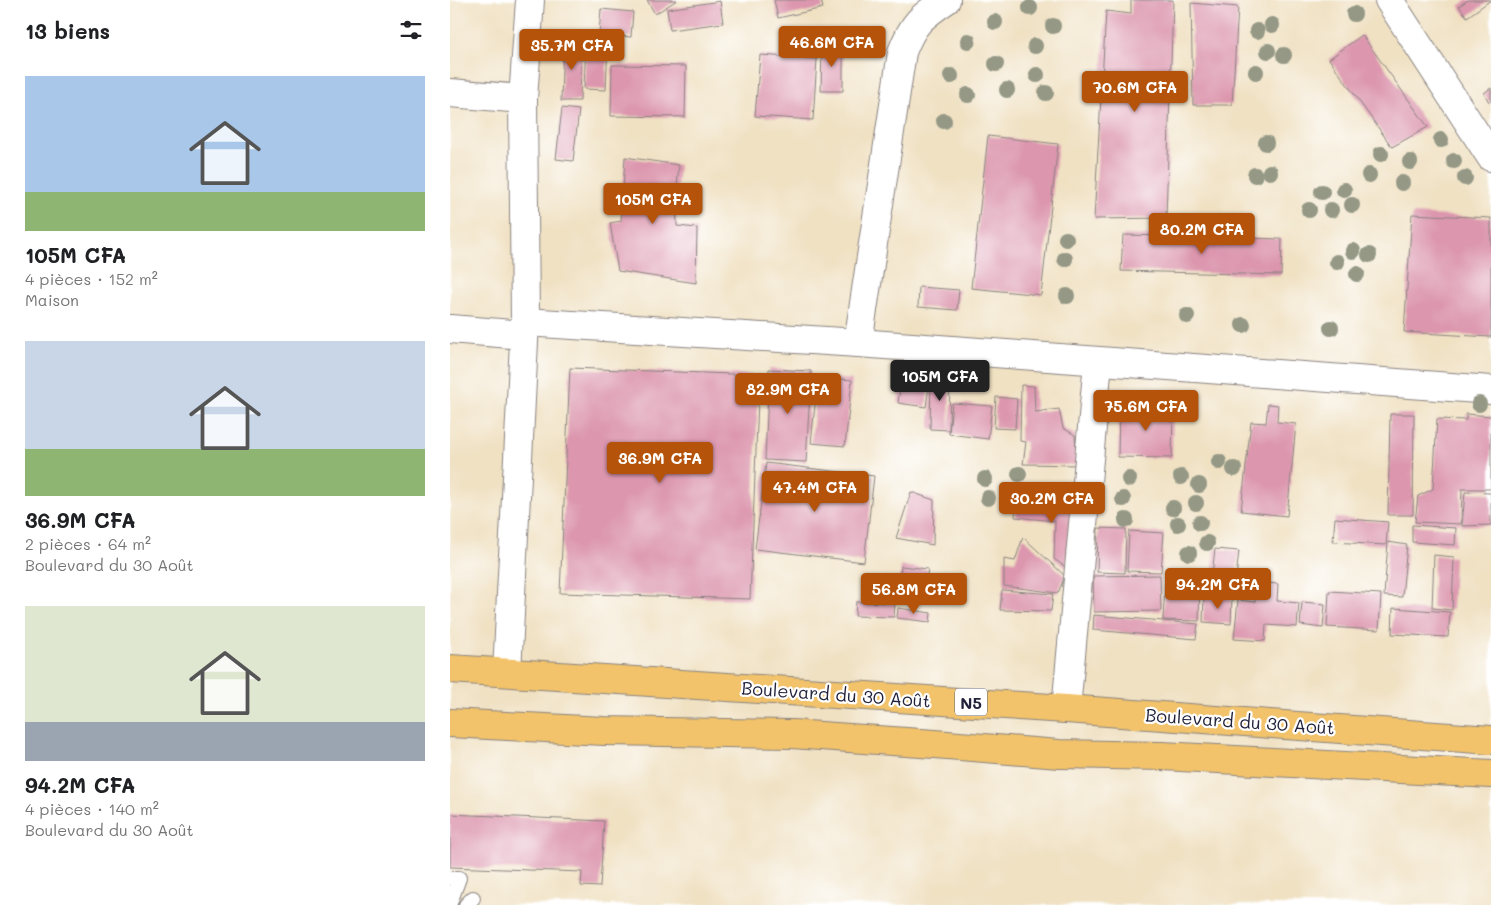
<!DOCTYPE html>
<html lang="fr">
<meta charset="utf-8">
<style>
body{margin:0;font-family:Mali,sans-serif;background:#f2f2f2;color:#202124;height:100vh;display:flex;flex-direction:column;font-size:19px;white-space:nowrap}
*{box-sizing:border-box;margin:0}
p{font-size:16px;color:#757577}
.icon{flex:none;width:28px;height:28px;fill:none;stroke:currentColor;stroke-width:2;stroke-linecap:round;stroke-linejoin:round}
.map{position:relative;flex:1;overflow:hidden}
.drawer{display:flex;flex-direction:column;background:#fff;width:450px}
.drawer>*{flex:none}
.price{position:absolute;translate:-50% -42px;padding:0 11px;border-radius:5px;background:#b45309;color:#fff;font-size:16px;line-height:32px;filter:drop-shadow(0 1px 2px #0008)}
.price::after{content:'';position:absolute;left:50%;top:30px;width:15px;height:11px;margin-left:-8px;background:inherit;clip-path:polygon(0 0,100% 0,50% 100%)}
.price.active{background:#222;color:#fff}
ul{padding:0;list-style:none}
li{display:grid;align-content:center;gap:10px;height:265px;padding:0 25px}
li span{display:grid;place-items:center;height:155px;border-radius:0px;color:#555}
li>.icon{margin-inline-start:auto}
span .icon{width:90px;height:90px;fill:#fffc;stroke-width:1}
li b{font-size:21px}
h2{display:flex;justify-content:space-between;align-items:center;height:60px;padding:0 25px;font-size:21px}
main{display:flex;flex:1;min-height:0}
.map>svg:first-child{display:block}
.building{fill:#dc96ae}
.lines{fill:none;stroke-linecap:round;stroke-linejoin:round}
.lane-casing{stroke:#89827f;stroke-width:16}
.street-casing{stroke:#89827f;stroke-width:30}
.highway-casing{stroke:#89827f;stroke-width:30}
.lane{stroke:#fff;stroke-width:14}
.street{stroke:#fff;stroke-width:28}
.highway{stroke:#f2c36a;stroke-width:28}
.tree{fill:#949885}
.labels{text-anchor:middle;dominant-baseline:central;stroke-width:4.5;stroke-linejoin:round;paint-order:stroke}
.shield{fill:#fff;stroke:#646476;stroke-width:1}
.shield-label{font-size:16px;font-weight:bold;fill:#22223b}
.street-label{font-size:18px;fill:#22223b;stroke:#fff}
</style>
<main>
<section class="drawer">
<h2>13 biens<svg class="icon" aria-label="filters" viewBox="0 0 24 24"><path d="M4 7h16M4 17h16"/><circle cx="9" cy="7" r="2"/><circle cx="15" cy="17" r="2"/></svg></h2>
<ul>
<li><span style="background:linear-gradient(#a9c7e8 75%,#8fb573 0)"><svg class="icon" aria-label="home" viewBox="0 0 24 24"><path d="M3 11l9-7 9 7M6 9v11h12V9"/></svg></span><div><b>105M CFA</b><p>4 pièces · 152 m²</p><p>Maison</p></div></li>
<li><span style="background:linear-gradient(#c9d6e8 70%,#8fb573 0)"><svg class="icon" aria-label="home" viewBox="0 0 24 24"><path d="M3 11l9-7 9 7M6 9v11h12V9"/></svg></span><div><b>36.9M CFA</b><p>2 pièces · 64 m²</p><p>Boulevard du 30 Août</p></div></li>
<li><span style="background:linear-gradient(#dfe7d0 75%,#9aa5b1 0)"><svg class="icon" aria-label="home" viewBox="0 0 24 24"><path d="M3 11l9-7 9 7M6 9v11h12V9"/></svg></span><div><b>94.2M CFA</b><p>4 pièces · 140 m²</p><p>Boulevard du 30 Août</p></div></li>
</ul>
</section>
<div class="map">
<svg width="1041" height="905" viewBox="0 0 1041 905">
<rect width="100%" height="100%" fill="#fff"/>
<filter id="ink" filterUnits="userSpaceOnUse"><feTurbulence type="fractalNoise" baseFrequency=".02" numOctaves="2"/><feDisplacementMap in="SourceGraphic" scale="10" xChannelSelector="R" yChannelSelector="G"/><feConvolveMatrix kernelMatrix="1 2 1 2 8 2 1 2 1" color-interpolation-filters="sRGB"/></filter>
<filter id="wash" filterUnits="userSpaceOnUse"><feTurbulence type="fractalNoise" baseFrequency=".0096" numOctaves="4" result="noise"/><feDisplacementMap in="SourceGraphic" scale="20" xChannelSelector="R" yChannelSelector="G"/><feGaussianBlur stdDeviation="1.12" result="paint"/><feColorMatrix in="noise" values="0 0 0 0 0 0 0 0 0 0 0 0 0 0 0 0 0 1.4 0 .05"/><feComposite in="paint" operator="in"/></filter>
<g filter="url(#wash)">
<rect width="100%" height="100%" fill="#f0e1c3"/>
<g id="blocks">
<g class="building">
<path d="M197 0H227L205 14Z"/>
<path d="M324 0H371L373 8 328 18Z"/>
<path d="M681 0H723L716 218 644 219 656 11 681 14Z"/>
<path d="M1018 0H1041L1017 17 1009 6Z"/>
<path d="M270 1 273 23 220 30 217 9Z"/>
<path d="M741 3 788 7 782 105H743Z"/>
<path d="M151 9 183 12 181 37 149 34Z"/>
<path d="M912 35 978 127 942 147 879 59Z"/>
<path d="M113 41H132L130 101H111Z"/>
<path d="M136 41 158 42 156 90 134 89Z"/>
<path d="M372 45H393V91H371Z"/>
<path d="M310 55 367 59 363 120 305 116Z"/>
<path d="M162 65 236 66 235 117 161 116Z"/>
<path d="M1041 88V101L1039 102 1034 93Z"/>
<path d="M112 108 129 110 123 161 106 159Z"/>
<path d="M538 136 608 144 591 295 521 288Z"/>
<path d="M175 157 229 165 226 197 227 226 247 228 246 283 168 271 160 223 171 221Z"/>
<path d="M962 214 1041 218V337L954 332Z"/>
<path d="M673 235 832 239 831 275 671 271Z"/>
<path d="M469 287 509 290 507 310 468 307Z"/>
<path d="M120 368 309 375 300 599 110 593Z"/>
<path d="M319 369 361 371 356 462 315 460Z"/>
<path d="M481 374H500L499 430 480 429Z"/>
<path d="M368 377 402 380 395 446 361 443Z"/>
<path d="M451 381 479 385 476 407 448 403Z"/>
<path d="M571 385 584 386 585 412 609 409 613 428 625 435 627 465 573 464 576 442 570 441Z"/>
<path d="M546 397 567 399 565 429 544 428Z"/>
<path d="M502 403 542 406 538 439 499 434Z"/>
<path d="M818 404 828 405 827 422 846 424 837 516 791 511 801 422 816 423Z"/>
<path d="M669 405 723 406 722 458 668 457Z"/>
<path d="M940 414H964L963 515H938Z"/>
<path d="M1016 414 1041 416V489H1012L1011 524 965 522 968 496 983 489 987 419 1016 420Z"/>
<path d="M316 463 424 476 414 562 305 549Z"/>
<path d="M461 492 484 500 483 545 446 538Z"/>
<path d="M1015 492 1041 493V525L1012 526Z"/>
<path d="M566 502 624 504 617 568 604 559 605 521 565 517Z"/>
<path d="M885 518 938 522 936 545 883 542Z"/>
<path d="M962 525 1006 528 1005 545 962 542Z"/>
<path d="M648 528 676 529 675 573 647 572Z"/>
<path d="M679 531 714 533 711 572 677 571Z"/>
<path d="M573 537 615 576 608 593 554 586V559L565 561Z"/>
<path d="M938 542 957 545 952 597 934 596Z"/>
<path d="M765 549 789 551 785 586 761 583Z"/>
<path d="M984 555 1004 557 1002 610 982 608Z"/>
<path d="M451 566 478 569 473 603 447 601Z"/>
<path d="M710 575 711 611 644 612 643 576Z"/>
<path d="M806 582 828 584 827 601 849 603 847 627 816 625 815 641 784 639 788 600 805 602Z"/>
<path d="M715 584 750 585 749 621 713 620Z"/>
<path d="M552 590 603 594 601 611 550 610Z"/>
<path d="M879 591 931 594 929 630 877 627Z"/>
<path d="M754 596 782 597 781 624 753 622Z"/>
<path d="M406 602 445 603 444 617 405 616Z"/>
<path d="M852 602 875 604 873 628 850 625Z"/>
<path d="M448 608 481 613 480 622 447 618Z"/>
<path d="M943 608 1000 612 998 637 942 634Z"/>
<path d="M644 615 748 624 746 639 643 630Z"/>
<path d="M0 814 154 821 150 887 131 886 132 872 0 867Z"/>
</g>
</g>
</g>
<g filter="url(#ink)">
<use href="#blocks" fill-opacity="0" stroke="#89827f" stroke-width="1"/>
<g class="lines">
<defs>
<g id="lane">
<path d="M0 878H9L0 903"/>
<path d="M16 905 23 898"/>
</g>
<g id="street">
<path d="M939 0 1041 157"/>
<path d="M0 93 73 99"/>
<path d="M75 322 408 343 1041 390"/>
<path d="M0 329 74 335"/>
<path d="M408 343 452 52C463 23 471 17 496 0"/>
<path d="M57 672 75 322 73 99 80 0"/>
<path d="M616 709 648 362"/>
</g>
<g id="highway">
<path d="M0 669 616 709 1041 740"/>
<path d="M0 723 154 731 342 734 485 744 609 754 712 756 1041 774"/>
</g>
</defs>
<use href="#lane" class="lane-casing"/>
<use href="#street" class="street-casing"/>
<use href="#highway" class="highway-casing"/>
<use href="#lane" class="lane"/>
<use href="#street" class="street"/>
<use href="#highway" class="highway"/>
</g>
<g class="tree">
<circle cx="580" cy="8" r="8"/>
<circle cx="904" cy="14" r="8"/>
<circle cx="545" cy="22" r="8"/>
<circle cx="822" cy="25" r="8"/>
<circle cx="603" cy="26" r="8"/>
<circle cx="807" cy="31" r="8"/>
<circle cx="518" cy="41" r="8"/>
<circle cx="585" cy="46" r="8"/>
<circle cx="818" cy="51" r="8"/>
<circle cx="834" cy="55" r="8"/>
<circle cx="546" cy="64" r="8"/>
<circle cx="806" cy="72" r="8"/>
<circle cx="587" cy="75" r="8"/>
<circle cx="501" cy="76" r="8"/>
<circle cx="557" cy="90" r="8"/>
<circle cx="596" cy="93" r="8"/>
<circle cx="518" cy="95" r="8"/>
<circle cx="494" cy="121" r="8"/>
<circle cx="991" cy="140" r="8"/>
<circle cx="816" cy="143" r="8"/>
<circle cx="931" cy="154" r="8"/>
<circle cx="1004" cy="161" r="8"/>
<circle cx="960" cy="162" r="8"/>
<circle cx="820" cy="172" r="8"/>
<circle cx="805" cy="175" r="8"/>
<circle cx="919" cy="175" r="8"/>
<circle cx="1015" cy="178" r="8"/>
<circle cx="952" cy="183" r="8"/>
<circle cx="894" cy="190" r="8"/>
<circle cx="872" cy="192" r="8"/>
<circle cx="902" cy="205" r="8"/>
<circle cx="859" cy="210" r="8"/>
<circle cx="881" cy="210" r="8"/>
<circle cx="616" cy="239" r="8"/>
<circle cx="903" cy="251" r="8"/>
<circle cx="919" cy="255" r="8"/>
<circle cx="615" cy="259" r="8"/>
<circle cx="887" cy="262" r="8"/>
<circle cx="907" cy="274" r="8"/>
<circle cx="617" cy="296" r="8"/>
<circle cx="737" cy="316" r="8"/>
<circle cx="793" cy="325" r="8"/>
<circle cx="881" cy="328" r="8"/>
<circle cx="1029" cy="404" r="8"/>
<circle cx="769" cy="462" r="8"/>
<circle cx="784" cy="469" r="8"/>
<circle cx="569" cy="474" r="8"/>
<circle cx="731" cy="477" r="8"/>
<circle cx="535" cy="479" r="8"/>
<circle cx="679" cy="479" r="8"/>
<circle cx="749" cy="485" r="8"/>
<circle cx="562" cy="494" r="8"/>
<circle cx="538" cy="498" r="8"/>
<circle cx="673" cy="499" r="8"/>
<circle cx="746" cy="503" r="8"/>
<circle cx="723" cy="508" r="8"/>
<circle cx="676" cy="520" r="8"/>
<circle cx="750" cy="523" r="8"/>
<circle cx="728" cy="524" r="8"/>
<circle cx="757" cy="543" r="8"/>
<circle cx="739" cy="553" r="8"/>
</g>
</g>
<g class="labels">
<rect class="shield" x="505" y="688.5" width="32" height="27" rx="4"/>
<g class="shield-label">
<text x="521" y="702">N5</text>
</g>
<g class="street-label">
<text transform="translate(386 694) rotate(4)">Boulevard du 30 Août</text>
<text transform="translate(790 721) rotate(4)">Boulevard du 30 Août</text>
</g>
</g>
</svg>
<b class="price" style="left:382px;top:68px">46.6M CFA</b>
<b class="price" style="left:122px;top:71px">35.7M CFA</b>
<b class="price" style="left:685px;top:113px">70.6M CFA</b>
<b class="price" style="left:203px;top:225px">105M CFA</b>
<b class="price" style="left:752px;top:255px">80.2M CFA</b>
<b class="price active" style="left:490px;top:402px">105M CFA</b>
<b class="price" style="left:338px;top:415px">82.9M CFA</b>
<b class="price" style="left:696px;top:432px">75.6M CFA</b>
<b class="price" style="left:210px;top:484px">36.9M CFA</b>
<b class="price" style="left:365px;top:513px">47.4M CFA</b>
<b class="price" style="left:602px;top:524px">30.2M CFA</b>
<b class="price" style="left:768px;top:610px">94.2M CFA</b>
<b class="price" style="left:464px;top:615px">56.8M CFA</b>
</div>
</main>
